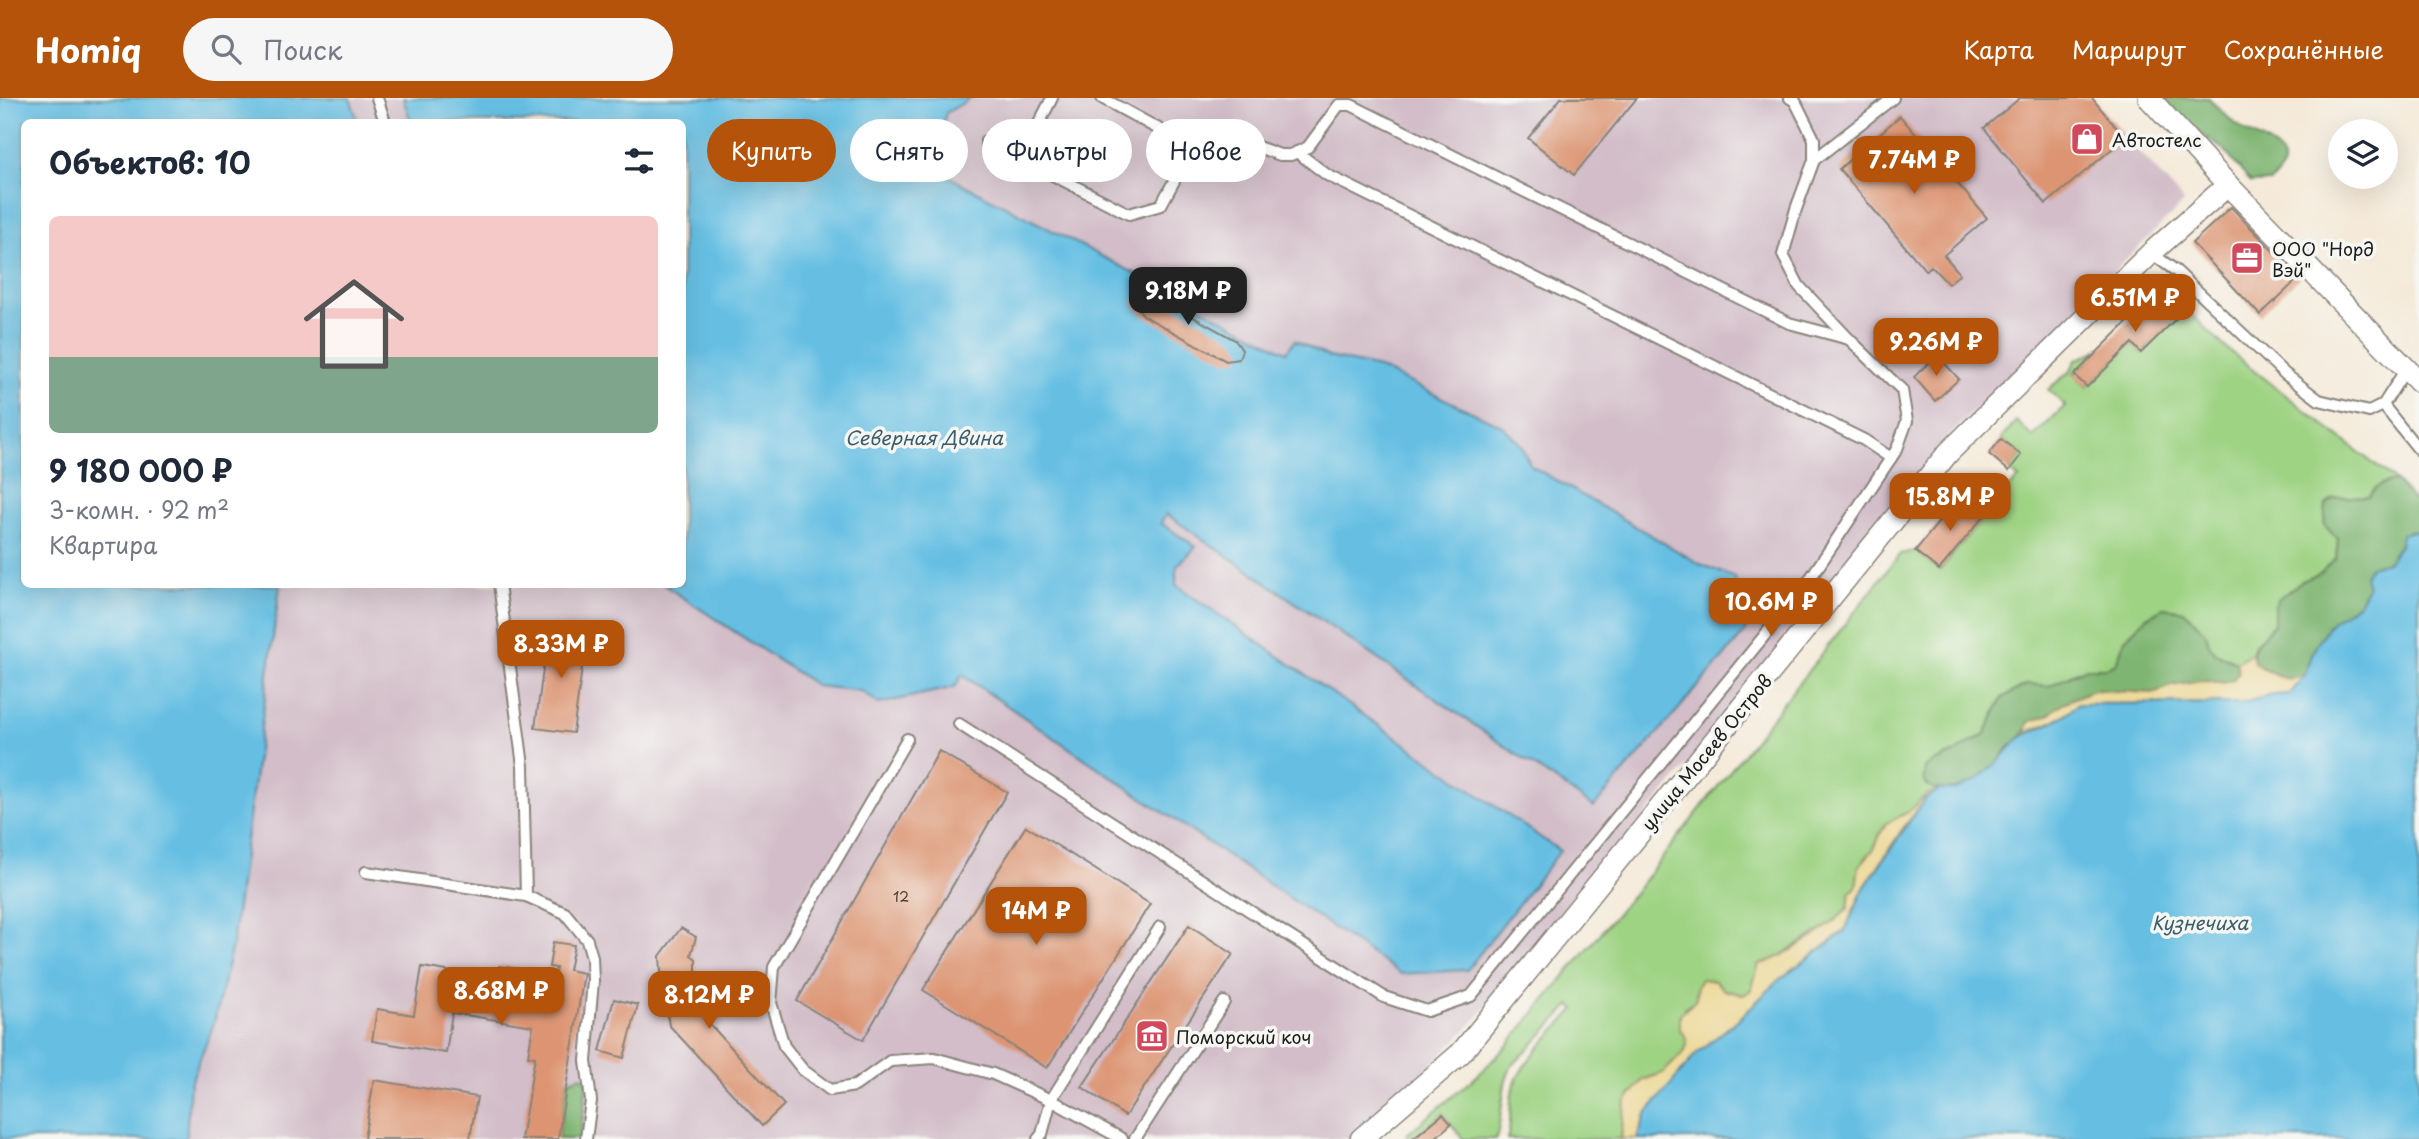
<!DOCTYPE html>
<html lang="ru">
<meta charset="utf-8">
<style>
body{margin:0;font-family:"Playpen Sans",sans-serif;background:#f6f6f7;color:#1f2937;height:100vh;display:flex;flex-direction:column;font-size:26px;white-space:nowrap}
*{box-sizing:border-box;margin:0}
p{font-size:23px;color:#747a83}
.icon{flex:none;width:38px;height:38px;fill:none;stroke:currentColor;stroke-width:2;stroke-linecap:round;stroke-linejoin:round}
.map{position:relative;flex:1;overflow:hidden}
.drawer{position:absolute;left:21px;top:21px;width:665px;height:469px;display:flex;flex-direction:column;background:#fff;border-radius:10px;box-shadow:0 7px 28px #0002}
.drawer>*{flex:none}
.hud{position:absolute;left:707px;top:21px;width:665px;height:63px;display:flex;gap:14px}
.buttons{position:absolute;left:2328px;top:21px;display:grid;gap:14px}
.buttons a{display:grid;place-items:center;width:70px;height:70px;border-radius:50%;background:#fff;box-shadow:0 7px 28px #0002;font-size:35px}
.price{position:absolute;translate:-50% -60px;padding:0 16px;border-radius:14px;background:#b45309;color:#fff;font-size:23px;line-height:46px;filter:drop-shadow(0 2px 4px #0008)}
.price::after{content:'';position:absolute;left:50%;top:42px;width:21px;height:16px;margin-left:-10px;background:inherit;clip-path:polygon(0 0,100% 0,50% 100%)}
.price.active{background:#222;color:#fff}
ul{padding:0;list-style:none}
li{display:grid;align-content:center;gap:14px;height:371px;padding:0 28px}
li span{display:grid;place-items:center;height:217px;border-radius:10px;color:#555}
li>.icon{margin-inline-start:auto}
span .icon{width:126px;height:126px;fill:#fffc;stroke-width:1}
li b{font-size:30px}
h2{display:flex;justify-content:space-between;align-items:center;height:84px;padding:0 28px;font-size:30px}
.tag{padding:0 24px;border-radius:32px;background:#fff;box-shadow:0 7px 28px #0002;font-size:24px;line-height:63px}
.tag.active{background:#b45309;color:#fff}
header{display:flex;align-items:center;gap:42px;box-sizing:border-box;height:98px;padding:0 35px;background:#b45309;color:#fff}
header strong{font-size:33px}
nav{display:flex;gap:38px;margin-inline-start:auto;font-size:24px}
.search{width:490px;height:63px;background:#f6f6f7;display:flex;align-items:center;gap:18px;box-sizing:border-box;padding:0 24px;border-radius:38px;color:#747a83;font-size:26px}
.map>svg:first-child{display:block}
.industrial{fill:#d2bdc8}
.green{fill:#9fd384;stroke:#5e7850;stroke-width:2}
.forest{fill:#7fb572;stroke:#4e6847;stroke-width:2}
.sand{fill:#eeda9e;stroke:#857b5d;stroke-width:2}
.water{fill:#66bfe3;stroke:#416e80;stroke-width:2}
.building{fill:#dc9472}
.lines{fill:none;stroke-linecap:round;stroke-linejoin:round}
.service-casing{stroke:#88837a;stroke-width:14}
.minor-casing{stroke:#88837a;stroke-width:24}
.service{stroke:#fff;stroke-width:10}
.minor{stroke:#fff;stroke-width:21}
.labels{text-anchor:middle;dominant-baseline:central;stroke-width:7;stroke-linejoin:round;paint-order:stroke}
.number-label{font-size:14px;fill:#4c3a32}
.poi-label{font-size:18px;fill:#1c1c1c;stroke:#f6f6f2;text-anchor:start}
.street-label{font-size:18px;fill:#1c1c1c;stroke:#f6f6f2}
.water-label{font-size:19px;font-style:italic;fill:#3a5d6c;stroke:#f6f6f2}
</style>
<header>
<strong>Homiq</strong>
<div class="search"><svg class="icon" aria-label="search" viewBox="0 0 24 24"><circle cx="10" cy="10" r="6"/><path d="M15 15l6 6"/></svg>Поиск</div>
<nav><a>Карта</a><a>Маршрут</a><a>Сохранённые</a></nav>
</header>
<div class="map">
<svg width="2419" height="1041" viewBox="0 0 2419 1041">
<rect width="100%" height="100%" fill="#f6f6f2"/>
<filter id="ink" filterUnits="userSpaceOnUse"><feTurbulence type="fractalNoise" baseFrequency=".0143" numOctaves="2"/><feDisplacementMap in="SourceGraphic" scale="14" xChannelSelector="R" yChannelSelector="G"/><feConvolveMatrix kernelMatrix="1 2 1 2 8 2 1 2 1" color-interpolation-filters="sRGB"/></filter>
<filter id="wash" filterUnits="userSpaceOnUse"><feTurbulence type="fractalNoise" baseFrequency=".00686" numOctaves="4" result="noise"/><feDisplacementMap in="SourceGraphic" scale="28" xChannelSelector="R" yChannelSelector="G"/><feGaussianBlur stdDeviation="1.57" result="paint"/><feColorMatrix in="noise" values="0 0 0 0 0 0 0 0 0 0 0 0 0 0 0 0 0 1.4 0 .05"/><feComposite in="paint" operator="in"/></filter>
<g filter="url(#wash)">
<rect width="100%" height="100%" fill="#f5ead9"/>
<g class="industrial">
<path d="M350 0H403L411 24H358Z"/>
<path d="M971 0H2092L2184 104 1944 343 1763 576 1478 919 1388 1012 1352 1041H186L190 986 214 925 232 847 280 487H664L817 588 861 593 962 577 1401 876 1560 753 1176 487 1177 468 1186 457 1160 425 1166 416 1594 709 1735 480 1700 466 1530 367 1522 348 1379 270 1329 259 1295 243 1287 255 930 69 946 15Z"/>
</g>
<path class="green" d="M2186 211 2228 252 2396 383C2383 385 2376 387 2369 398L2334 400 2324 427 2338 441 2336 460 2321 475 2274 508V526L2255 546 2252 555 2236 564 2215 555 2209 546 2206 535 2184 513 2163 510 2146 519 2125 541 2116 566 2107 570 2077 573 2059 585 2049 588 2028 586 2018 591 2002 600 1986 635 1953 656 1943 659 1934 691 1939 692 1926 697 1908 714 1885 726 1873 752 1859 768 1856 789 1849 802V810C1830 830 1807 840 1785 855 1778 859 1774 864 1766 865L1751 892 1744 897 1697 888 1696 902 1684 910 1687 946 1685 953 1663 975 1643 982 1625 1005 1621 1041H1507C1513 1025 1508 1007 1513 991 1520 964 1556 933 1575 911L1570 907 1511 969 1505 985 1497 1041H1463L1443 1016 1413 1040 1406 1037 1478 977 1507 948 1639 789 1900 456 1915 453 1940 472 1984 418 1993 399 2001 397 2019 380 2009 373 2021 357 2001 341 2016 323 2033 339 2065 308 2048 291 2071 273 2076 262 2100 251 2074 276 2087 289 2132 245 2142 255Z"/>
<g class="forest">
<path d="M2164 0H2209C2218 11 2231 23 2243 31 2262 44 2305 55 2270 84L2251 85 2224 52 2179 20Z"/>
<path d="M2396 383 2419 408V432L2408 433 2388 464 2375 467 2365 478 2368 489 2359 505 2333 523 2326 531 2311 557 2305 577C2283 586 2273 576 2254 564 2250 545 2264 540 2274 526V508L2279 500 2302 483 2321 475 2336 460 2338 441 2324 427 2326 407 2333 400 2369 398C2376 387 2383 385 2396 383Z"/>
<path d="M2163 510 2184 513 2206 535 2209 546 2215 555 2236 564 2239 573 2233 582 2224 585 2202 583 2171 588 2153 595 2093 592 2063 605 2047 618 2029 624C2025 639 2019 639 2009 649 2005 653 2003 658 1999 663 1983 683 1952 700 1926 687L1924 679 1925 670 1932 665 1953 656 1986 635 2002 600 2028 586 2049 588 2086 570H2107L2116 566 2125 541 2146 520Z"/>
<path d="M581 978 587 982 580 1041H558L567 983Z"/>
</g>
<g class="sand">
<path d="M2252 555 2254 565C2273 576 2283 586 2305 577L2289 596 2273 597 2242 605 2079 606 2060 620 2026 635 2029 624 2047 618 2063 605 2093 592 2153 595 2171 588 2202 583 2224 585 2233 582 2239 574 2236 564Z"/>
<path d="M1939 692 1924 702 1901 733 1864 790 1844 833 1780 881 1741 919 1646 1016 1637 1041H1621L1625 1005 1629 999 1643 982 1663 975 1685 953 1687 946 1685 938 1680 932V916L1696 902 1697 888 1701 881 1715 883 1724 892 1744 897 1751 892 1759 866C1781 863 1833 827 1848 810L1850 795 1856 789 1859 768 1873 752 1885 726 1908 714 1926 697Z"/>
</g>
<g class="water">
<path d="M0 0H350L358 24H24V486L280 487 232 847 214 925 190 986 186 1041H0Z"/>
<path d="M403 0H971L946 15 930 69 1286 254 1295 242 1329 259 1379 270 1504 329 1522 348 1530 367 1700 466 1735 480 1746 533 1594 709 1166 416 1161 425 1196 449 1177 468 1176 487 1560 753 1467 872 1401 876 962 577 955 589 879 606 861 593 817 588 664 487 682 486V24H411Z"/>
<path d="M2419 432V1041H1637L1646 1016 1696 956 1741 919 1780 881 1844 834 1864 790 1924 702 1939 692 1957 691 1977 682 1999 663 2018 641 2060 620 2079 606 2242 605 2273 597 2289 596 2305 577 2311 557 2326 531 2333 523 2359 505 2368 489 2365 478 2370 469 2388 464 2399 448 2401 436Z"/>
</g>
<g id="blocks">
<g class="building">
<path d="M1561 0H1637L1574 77 1528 40Z"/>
<path d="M2020 0H2092L2125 40 2046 106 1984 30Z"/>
<path d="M1900 18 1987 120 1944 157 1960 176 1948 186 1931 168 1926 173 1839 71Z"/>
<path d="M2231 109 2299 180 2260 217 2192 145Z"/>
<path d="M2164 188 2186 211 2141 255 2132 245 2087 289 2074 277Z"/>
<path d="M1138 196 1159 200 1235 242 1242 252 1239 261 1226 263 1144 218 1133 205Z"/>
<path d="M1937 257 1959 281 1935 303 1914 279Z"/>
<path d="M2001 341 2021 357 2009 373 1989 356Z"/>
<path d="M1960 398 1984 418 1939 472 1915 453Z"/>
<path d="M549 528 587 534 573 635 535 630Z"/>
<path d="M939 653 1007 694 863 942 797 903Z"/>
<path d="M1026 728 1150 806 1047 970 923 892Z"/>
<path d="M1189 827 1233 856 1125 1018 1082 989Z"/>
<path d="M681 830 696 839 691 857 696 861V911L784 1007 762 1028 669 927 662 890 660 858Z"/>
<path d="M553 844 574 847 569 872 584 875 558 1041H521L535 959 528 958 533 928 452 915 446 955 372 943 377 911 414 917 422 869 497 881 499 868 521 871 516 897 550 903 556 870 549 869Z"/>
<path d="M614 901 638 907 624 960 600 953Z"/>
<path d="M374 982 477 999 470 1041H364Z"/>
<path d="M1443 1016 1451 1026 1434 1041H1412Z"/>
</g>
</g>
</g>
<g filter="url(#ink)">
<use href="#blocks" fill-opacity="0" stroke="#88837a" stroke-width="2"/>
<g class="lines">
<defs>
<g id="service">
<path d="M377 0 385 24"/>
<path d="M1790 0 1795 3 1814 41V62L1796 111 1783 157 1799 188 1849 241"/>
<path d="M986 43 1129 116 1161 107 1199 37"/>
<path d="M1297 54 1327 77 1864 342 1891 360"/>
<path d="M1020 62 1052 0"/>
<path d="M1814 62 1893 0"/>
<path d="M2151 155 2176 173 2285 276 2319 302 2369 314 2383 307 2406 271"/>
<path d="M2383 307 2419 352"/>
<path d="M499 486 523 668 526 798"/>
<path d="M959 626 1384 899 1427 913 1471 898 1808 484 1897 351 1907 323 1902 292 1849 241 1789 225 1351 7H1339L1308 49 1291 57H1280L1219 35 1175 40 1102 0"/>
<path d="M907 641 774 869 771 905 784 948 803 972 830 992 855 988 890 963 934 960 993 976 1051 1002 1042 1036 1038 1041"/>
<path d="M366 774 526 798 565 815 587 842 592 859 593 883 586 963 591 1003 586 1041"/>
<path d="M1122 1041 1051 1002 1160 829"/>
<path d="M1135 1041 1224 904"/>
</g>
<g id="minor">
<path d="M2149 0 2228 87 2419 284"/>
<path d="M1361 1041 1461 955 1948 355 2151 155 2228 87"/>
</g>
</defs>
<use href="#service" class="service-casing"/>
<use href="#minor" class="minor-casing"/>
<use href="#service" class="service"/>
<use href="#minor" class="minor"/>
</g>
</g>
<defs>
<symbol id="shop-square" viewBox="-11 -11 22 22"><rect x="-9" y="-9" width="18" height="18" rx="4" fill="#d1495b" stroke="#f6f6f2"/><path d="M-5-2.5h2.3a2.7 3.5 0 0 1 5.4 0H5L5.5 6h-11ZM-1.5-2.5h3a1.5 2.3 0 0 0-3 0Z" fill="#fff"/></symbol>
<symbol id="office-square" viewBox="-11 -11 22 22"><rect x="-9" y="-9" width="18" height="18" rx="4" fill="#d1495b" stroke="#f6f6f2"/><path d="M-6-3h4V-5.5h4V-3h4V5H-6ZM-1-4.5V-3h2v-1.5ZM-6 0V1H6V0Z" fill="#fff"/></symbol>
<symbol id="museum-square" viewBox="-11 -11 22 22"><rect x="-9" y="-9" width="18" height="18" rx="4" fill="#d1495b" stroke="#f6f6f2"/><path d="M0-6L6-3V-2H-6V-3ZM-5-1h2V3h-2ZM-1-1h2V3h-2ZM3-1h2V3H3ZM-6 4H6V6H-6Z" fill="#fff"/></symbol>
</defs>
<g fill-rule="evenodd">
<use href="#shop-square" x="2068" y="22" width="38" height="38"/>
<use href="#office-square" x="2228" y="141" width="38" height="38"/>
<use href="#museum-square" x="1133" y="919" width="38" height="38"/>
</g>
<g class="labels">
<g class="number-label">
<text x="901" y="798">12</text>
</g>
<g class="poi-label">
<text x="2112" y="41">Автостелс</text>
<text x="2272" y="150">ООО "Норд<tspan x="2272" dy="21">Вэй"</tspan></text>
<text x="1176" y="938">Поморский коч</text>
</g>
<g class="street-label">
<text transform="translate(1706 654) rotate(-51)">улица Мосеев Остров</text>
</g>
<g class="water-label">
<text x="924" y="339">Северная Двина</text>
<text x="2200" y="824">Кузнечиха</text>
</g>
</g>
</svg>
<div class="buttons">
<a><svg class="icon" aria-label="layers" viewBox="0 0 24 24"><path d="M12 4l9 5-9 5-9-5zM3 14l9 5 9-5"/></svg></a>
</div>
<b class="price" style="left:1914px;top:98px">7.74M ₽</b>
<b class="price active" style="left:1188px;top:229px">9.18M ₽</b>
<b class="price" style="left:2135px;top:236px">6.51M ₽</b>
<b class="price" style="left:1936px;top:280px">9.26M ₽</b>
<b class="price" style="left:1950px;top:435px">15.8M ₽</b>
<b class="price" style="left:1771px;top:540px">10.6M ₽</b>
<b class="price" style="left:561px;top:582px">8.33M ₽</b>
<b class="price" style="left:1036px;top:849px">14M ₽</b>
<b class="price" style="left:501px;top:929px">8.68M ₽</b>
<b class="price" style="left:709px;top:933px">8.12M ₽</b>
<div class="hud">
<a class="tag active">Купить</a>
<a class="tag">Снять</a>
<a class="tag">Фильтры</a>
<a class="tag">Новое</a>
</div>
<section class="drawer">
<h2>Объектов: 10<svg class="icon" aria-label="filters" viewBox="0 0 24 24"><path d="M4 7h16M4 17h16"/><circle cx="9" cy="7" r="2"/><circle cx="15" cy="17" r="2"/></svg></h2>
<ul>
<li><span style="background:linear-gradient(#f6c9c9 65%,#7fa58c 0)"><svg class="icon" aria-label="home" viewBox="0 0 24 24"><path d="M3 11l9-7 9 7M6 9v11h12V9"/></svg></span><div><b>9 180 000 ₽</b><p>3-комн. · 92 m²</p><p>Квартира</p></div></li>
</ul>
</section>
</div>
